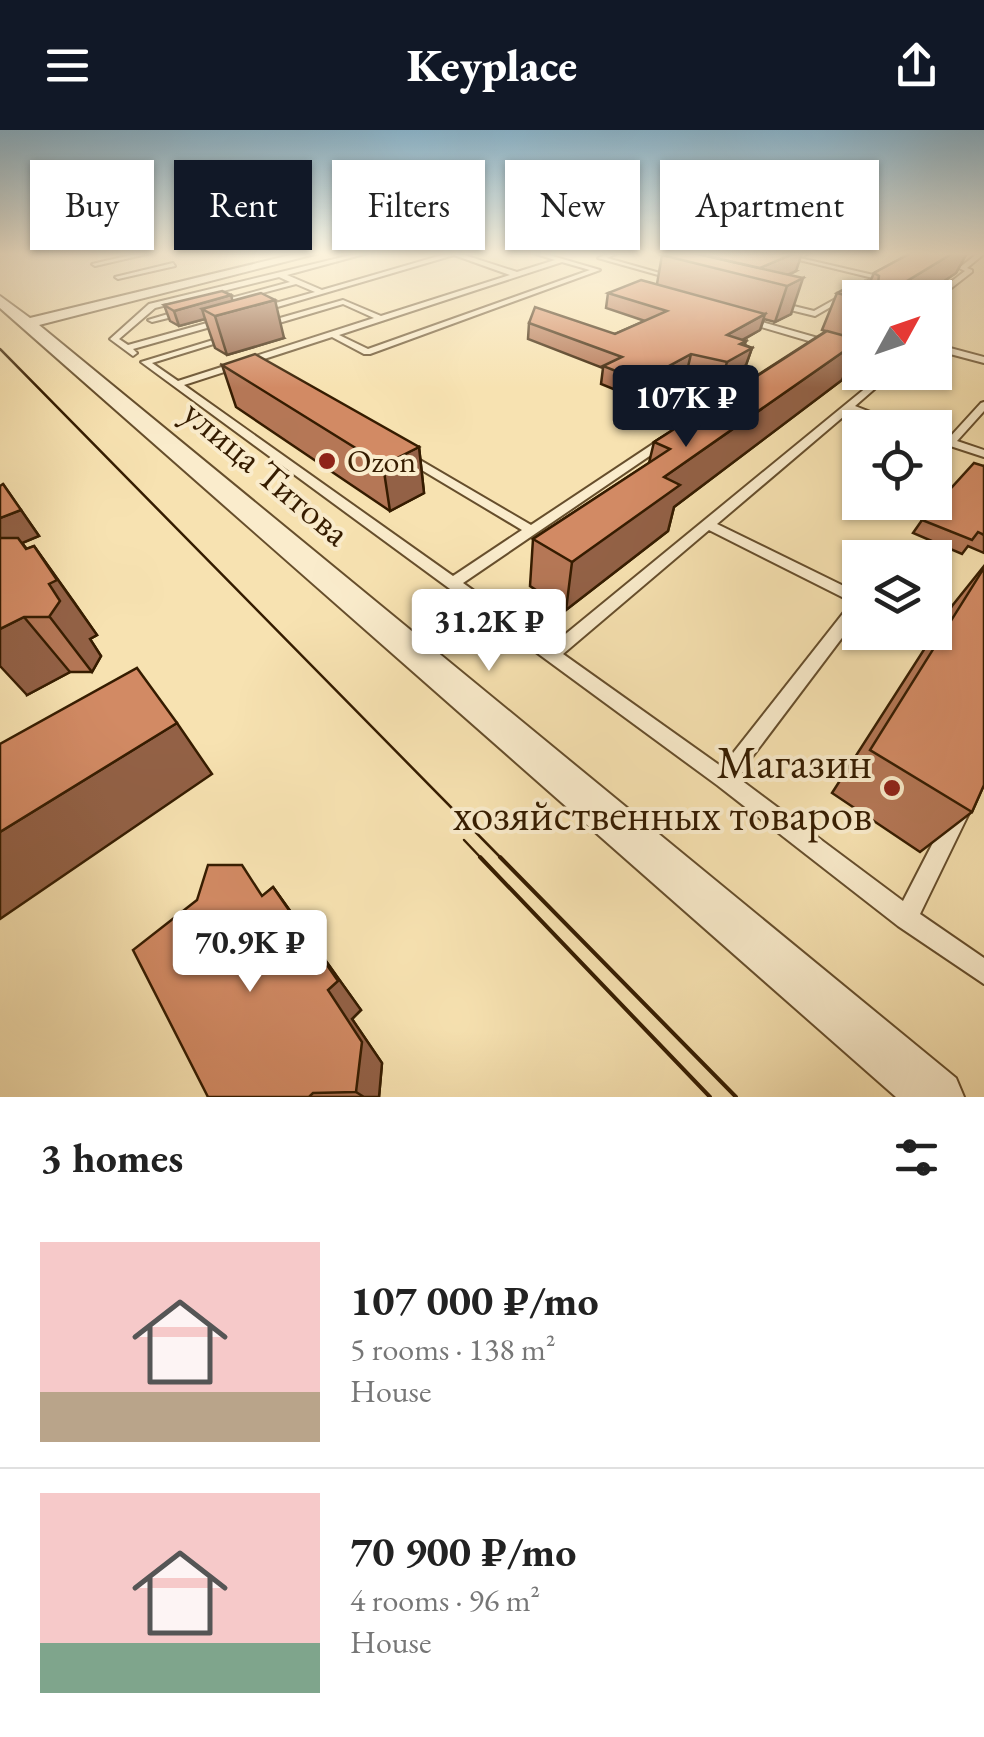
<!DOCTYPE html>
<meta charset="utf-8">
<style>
body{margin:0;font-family:"EB Garamond",serif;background:#f2f2f2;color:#222;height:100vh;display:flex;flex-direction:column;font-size:38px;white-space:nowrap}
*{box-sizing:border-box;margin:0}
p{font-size:32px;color:#767676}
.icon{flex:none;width:55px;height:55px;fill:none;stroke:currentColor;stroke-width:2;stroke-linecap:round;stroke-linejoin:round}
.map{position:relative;height:967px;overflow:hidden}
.drawer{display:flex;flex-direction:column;background:#fff;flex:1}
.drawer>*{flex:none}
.guide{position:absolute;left:30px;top:30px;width:925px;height:90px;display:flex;gap:20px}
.needle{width:65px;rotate:50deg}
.buttons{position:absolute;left:842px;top:150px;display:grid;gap:20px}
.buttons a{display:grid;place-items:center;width:110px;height:110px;border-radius:0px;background:#fff;box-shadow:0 2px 8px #0004;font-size:50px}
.price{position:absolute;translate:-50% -85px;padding:0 22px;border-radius:10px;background:#fff;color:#222;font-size:32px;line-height:65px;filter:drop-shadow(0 2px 5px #0008)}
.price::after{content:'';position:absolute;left:50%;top:60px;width:30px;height:22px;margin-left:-15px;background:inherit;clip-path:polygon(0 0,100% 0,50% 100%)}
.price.selected{background:#111827;color:#fff}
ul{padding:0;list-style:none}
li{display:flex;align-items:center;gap:30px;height:250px;padding:0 40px}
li+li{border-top:2px solid #e0e0e0}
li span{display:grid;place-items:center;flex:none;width:280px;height:200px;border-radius:0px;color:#555}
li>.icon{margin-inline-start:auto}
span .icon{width:120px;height:120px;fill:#fffc;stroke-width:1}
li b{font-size:42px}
h2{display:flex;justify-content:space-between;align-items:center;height:120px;padding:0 40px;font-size:42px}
.tag{padding:0 35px;border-radius:0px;background:#fff;box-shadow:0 2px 8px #0004;font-size:35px;line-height:90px}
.tag.selected{background:#111827;color:#fff}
header{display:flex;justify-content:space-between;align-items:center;height:130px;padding:0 40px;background:#111827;color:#fff;font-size:45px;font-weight:800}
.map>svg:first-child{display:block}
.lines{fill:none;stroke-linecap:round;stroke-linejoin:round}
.service-casing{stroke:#664e2c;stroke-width:4}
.minor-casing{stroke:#664e2c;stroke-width:4}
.service{fill:#faeccc;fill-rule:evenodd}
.minor{fill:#faeccc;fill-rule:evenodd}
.tram-far1{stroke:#351c00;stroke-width:2.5}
.tram{stroke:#351c00;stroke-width:4}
.wall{fill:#b57756;stroke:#351c00;stroke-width:2.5}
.shaded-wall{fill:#936146;stroke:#351c00;stroke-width:2.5}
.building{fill:#d28a64;stroke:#351c00;stroke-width:2.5}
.poi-dot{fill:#8f2418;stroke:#faeccc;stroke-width:4}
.labels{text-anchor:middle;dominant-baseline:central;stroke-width:8;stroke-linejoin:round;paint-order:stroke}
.far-poi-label{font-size:32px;fill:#351c00;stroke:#faeccc;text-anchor:start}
.street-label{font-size:38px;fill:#351c00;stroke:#faeccc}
.near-poi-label{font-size:45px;fill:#351c00;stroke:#faeccc;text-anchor:end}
</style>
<header><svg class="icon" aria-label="menu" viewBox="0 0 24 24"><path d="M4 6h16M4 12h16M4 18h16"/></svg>Keyplace<svg class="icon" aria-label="share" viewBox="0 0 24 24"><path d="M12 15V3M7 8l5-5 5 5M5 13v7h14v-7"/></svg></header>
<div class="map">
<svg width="984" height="967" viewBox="0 0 984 967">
<rect width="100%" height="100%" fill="#f7e2b1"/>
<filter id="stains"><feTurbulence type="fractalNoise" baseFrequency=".002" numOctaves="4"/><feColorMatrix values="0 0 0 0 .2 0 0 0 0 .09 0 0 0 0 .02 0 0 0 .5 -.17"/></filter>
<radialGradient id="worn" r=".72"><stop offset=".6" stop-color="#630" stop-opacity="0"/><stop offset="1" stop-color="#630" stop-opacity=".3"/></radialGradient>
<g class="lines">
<defs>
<g id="service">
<path d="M140 123H151L95 136 92 134Z"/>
<path d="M359 123H368L287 145 322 160 449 123H458L517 142 555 130 533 123H542L600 140 370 224H364L332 207 184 255 453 446 522 400 400 327V323H408L531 395 662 308H670V312L463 453 551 516 873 252 824 237V233L878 247 884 242H894L855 276 912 298H896L850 281 717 394 860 464V484L737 647 903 771 952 676 959 673 966 676 969 683 920 784 984 828V854L898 796 717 655 141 232 233 204V208L152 233 178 251 374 188 343 174 262 198H259V194L343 170 381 186 510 145 454 125 257 183 254 179 315 162 296 154 213 176 209 174 290 152 279 147 155 178 119 209 128 215 225 188 228 192 133 219 137 223 133 226 110 209 149 174ZM562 132 590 140 368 219 339 205ZM709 400 852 472 722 637 563 524Z"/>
<path d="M610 123H618L607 128 681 149 676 150 598 128Z"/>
<path d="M801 123H809L800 128 882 147 815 186 770 175 773 171 814 181 873 148 791 128Z"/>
<path d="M978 123 984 124 967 138 972 140V142L936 170 930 168 965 141 959 138Z"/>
<path d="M173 133 175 136 118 149 115 147Z"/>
<path d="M185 179 188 183 152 192 148 190Z"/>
<path d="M744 187 860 220V226L741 191Z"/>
<path d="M935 214 984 227V233L935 220Z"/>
<path d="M984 272V281L957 311 984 320V327L935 311V304L949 308 981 273Z"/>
</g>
<path id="minor" d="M299 123H319L39 195 956 948 964 967H896L0 178V166L30 188Z"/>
</defs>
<use href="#service" class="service-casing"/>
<use href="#minor" class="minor-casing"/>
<use href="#service" class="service"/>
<use href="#minor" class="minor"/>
<g class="tram-far1">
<path d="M0 219 502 729"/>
<path d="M464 710 482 729"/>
</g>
<g class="tram">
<path d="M480 727 710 967"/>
<path d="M500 727 736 967"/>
</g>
</g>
<g class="wall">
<path d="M911 123H967L956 143 919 168H860V206L856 209 842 250 674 377 668 401 566 480 530 456 533 409 649 333 654 312 826 201 822 200 837 163 862 161 865 151 870 152 874 143Z"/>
<path d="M662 125 796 141 788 145 791 184 775 192 764 189 760 200 743 210 745 215 752 218 746 235 722 249 687 241 638 269 601 254 603 238 528 209 529 193 615 204 645 191 606 178 608 163 657 154Z"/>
<path d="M231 165 232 171 284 208 227 225 215 218 205 189 179 196 170 191 164 175Z"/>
<path d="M222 235 419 317 424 363 390 381 236 277Z"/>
<path d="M984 336V423L968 416 962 424 913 403 922 390Z"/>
<path d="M3 354 39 406 22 413 27 419 34 416 74 472 97 505 90 509 101 526 92 542H70L27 565Z"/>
<path d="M984 436V655L972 682 920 722 832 663 952 476Z"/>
<path d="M273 757 361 880 352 889 382 933 379 967H208L265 764Z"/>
</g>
<g class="shaded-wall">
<path d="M795 123H802L796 141 773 152 759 138Z"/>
<path d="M953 123H967L956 143 919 168H879Z"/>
<path d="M803 148 791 184 775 192 787 156Z"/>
<path d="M231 165 235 181 202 179 205 189 179 196 174 181Z"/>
<path d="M275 170 284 208 227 225 215 186Z"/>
<path d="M765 184 760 200 722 221 727 205Z"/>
<path d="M860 210 842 250 674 377 668 401 566 480 572 432 664 347Z"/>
<path d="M746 211 742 223 752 218 746 235 722 249 727 232 740 214Z"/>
<path d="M691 224 687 241 638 269 641 251Z"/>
<path d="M419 317 424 363 390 381 383 335Z"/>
<path d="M21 380 39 406 22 413 51 453 34 416 97 505 90 509 101 526 92 542 0 422V388Z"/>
<path d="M24 487 70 542 27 565 0 536V499Z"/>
<path d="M177 593 212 644 0 789V702Z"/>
<path d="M273 757 361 880 352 889 382 933 379 967H364L356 962Z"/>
</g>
<g class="building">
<path d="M666 123H693L803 148 787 156 662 125Z"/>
<path d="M694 123H795L760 138Z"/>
<path d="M911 123H953L879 168H860V169L837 163 846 158 878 164 879 155 865 151 878 153 879 146 874 143Z"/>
<path d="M641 150 765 184 727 205 746 211 740 214 752 218 727 232 691 224 641 251 603 236 622 227 529 193 535 177 615 204 667 181 608 163Z"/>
<path d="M222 161 231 165 174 181 164 175Z"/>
<path d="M261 163 275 170 215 186 202 179Z"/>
<path d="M827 201 860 210 664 347 680 355 572 432 533 409 670 319 654 312Z"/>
<path d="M255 224 419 317 383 335 222 235Z"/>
<path d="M974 333 984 336V405L978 402 972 410 922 390Z"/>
<path d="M3 354 21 380 0 388V356Z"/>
<path d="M0 408H18L26 419 34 416 57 450 49 454 60 471 49 487H24L0 499Z"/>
<path d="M984 438V655L972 682 870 620Z"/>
<path d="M137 538 177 593 0 702V614Z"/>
<path d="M208 735H242L262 766 273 757 338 851 328 860 362 912 356 962 313 963 309 967H208L133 820 197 770Z"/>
</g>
<linearGradient id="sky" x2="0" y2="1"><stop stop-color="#8ab8d2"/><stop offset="0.48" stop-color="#fbf2dc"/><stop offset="1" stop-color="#fbf2dc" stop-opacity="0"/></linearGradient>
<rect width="984" height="258" fill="url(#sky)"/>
<g class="poi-dot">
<circle cx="327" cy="331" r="10"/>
<circle cx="892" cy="658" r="10"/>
</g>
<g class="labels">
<g class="far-poi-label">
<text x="347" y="331">Ozon</text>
</g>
<g class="street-label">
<text transform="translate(267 342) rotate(40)">улица Титова</text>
</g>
<g class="near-poi-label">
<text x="872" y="632">Магазин<tspan x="872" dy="52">хозяйственных товаров</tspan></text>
</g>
</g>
<rect width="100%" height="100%" filter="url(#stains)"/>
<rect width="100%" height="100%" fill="url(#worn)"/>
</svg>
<div class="buttons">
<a><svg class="needle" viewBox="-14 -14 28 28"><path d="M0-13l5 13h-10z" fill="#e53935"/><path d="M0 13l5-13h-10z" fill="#767676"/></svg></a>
<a><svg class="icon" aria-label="locate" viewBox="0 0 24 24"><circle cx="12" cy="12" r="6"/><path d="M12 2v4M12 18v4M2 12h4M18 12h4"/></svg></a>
<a><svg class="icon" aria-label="layers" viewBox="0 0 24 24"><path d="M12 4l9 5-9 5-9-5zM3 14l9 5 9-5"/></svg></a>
</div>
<b class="price selected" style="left:686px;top:320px">107K ₽</b>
<b class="price" style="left:489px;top:544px">31.2K ₽</b>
<b class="price" style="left:250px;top:865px">70.9K ₽</b>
<div class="guide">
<a class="tag">Buy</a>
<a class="tag selected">Rent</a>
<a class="tag">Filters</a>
<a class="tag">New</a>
<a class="tag">Apartment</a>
</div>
</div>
<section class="drawer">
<h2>3 homes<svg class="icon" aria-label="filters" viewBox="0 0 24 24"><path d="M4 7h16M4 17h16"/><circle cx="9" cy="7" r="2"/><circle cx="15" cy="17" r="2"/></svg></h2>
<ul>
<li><span style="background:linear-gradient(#f6c9c9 75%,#b9a48a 0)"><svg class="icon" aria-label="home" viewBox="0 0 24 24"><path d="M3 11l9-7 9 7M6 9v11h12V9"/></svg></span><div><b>107 000 ₽/mo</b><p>5 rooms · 138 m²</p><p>House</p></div></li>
<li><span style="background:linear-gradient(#f6c9c9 75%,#7fa58c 0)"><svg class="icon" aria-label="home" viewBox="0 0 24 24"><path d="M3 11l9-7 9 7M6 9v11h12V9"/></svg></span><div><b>70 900 ₽/mo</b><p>4 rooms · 96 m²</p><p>House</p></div></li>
</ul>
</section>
